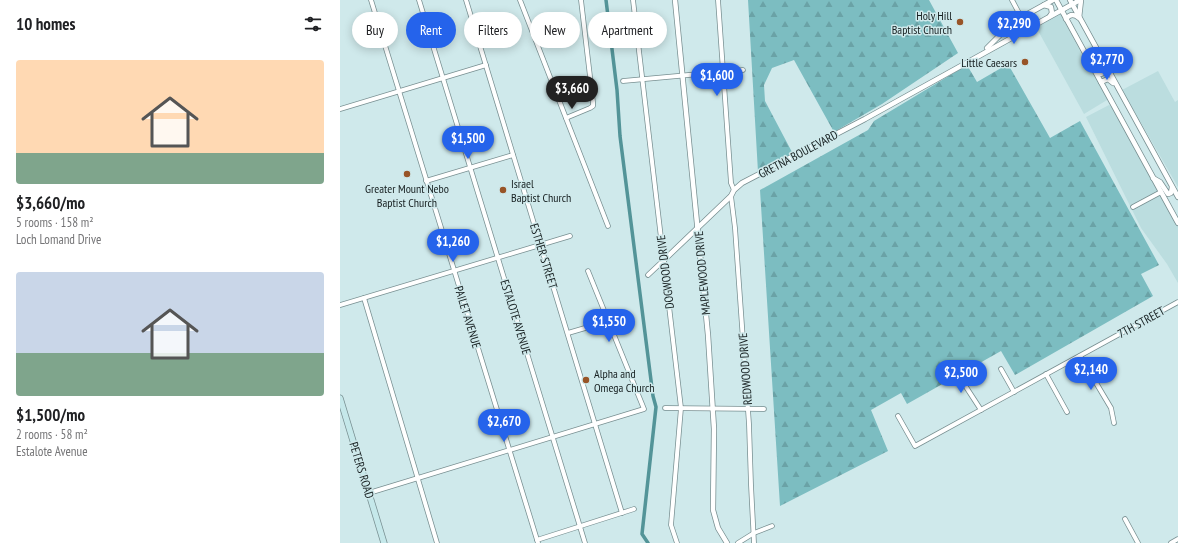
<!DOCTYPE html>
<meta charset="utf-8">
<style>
body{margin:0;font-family:"PT Sans Narrow",sans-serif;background:#f2f2f2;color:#202124;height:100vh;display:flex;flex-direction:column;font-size:15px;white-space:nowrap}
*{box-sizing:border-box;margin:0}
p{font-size:13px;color:#757577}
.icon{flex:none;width:22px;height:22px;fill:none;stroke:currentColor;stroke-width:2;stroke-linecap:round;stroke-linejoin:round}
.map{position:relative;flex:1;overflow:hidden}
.drawer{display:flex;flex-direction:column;background:#fff;width:340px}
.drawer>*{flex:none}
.top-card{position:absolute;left:12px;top:12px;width:380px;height:36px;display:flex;gap:8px}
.price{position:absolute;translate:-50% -34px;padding:0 9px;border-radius:14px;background:#2563eb;color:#fff;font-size:13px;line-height:26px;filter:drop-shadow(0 1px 2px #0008)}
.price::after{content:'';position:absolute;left:50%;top:24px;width:12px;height:9px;margin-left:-6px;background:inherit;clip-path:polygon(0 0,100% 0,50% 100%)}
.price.on{background:#222;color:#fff}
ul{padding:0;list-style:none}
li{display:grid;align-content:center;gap:8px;height:212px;padding:0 16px}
li span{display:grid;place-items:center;height:124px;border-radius:4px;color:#555}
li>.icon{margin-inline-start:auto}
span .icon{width:72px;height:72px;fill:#fffc;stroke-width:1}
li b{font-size:17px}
h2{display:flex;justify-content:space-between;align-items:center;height:48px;padding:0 16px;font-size:17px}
.chip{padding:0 14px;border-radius:18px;background:#fff;box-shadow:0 2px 10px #0003;font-size:14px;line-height:36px}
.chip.on{background:#2563eb;color:#fff}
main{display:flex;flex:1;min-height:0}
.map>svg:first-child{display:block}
.built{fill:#bbdddf}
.forest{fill:url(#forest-firs)}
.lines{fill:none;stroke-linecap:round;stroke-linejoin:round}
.canal{stroke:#539498;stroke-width:3.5}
.minor-casing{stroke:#788f91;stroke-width:5.5}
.tertiary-casing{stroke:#788f91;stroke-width:6}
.secondary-casing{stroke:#788f91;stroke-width:7}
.minor{stroke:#fff;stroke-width:4}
.tertiary{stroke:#fff;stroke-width:4.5}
.secondary{stroke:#c5e8ea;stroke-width:5.5}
.poi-dot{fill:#985427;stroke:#cfe9eb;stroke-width:1.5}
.labels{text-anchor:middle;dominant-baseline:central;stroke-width:3;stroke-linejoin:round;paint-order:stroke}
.poi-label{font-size:12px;fill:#161f20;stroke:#cfe9eb;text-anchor:end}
.street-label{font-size:12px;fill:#161f20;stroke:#cfe9eb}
</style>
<main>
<section class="drawer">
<h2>10 homes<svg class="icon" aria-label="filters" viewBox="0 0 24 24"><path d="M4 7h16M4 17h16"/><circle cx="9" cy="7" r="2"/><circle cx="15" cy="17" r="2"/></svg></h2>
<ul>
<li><span style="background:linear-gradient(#ffd9b3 75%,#7fa58c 0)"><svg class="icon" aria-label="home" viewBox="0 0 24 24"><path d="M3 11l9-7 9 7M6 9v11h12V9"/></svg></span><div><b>$3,660/mo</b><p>5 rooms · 158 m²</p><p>Loch Lomand Drive</p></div></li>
<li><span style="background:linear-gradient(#c9d6e8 65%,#7fa58c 0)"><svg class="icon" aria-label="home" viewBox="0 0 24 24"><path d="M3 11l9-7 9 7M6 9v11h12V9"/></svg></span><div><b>$1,500/mo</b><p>2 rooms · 58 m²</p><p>Estalote Avenue</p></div></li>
</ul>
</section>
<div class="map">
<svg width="838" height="543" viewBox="0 0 838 543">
<defs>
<pattern id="forest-firs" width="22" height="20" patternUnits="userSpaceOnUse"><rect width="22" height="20" fill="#7cbdc1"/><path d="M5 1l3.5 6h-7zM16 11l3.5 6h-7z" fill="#6aa2a6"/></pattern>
</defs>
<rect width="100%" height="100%" fill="#cfe9eb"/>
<g class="built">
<path d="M720 13 748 66 767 98V100L744 114 696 27Z"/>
<path d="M818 71 835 102 838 100V187L782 90Z"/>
<path d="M769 105 773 107 838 227V283L827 264 801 228 746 117Z"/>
</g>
<g class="forest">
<path d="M408 0H589L618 53 542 104 494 132 454 60 432 68 424 85 425 101 453 154 418 172Z"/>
<path d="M668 64 710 138 740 121 819 265 801 274 813 296 675 375 661 351 567 404 561 393 531 410 548 451 440 506 420 190 528 130 534 121 627 65 637 82Z"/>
</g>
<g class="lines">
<path class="canal" d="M266 0 277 90 280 136 313 396 316 407 302 534 308 543"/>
<defs>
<g id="minor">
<path d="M31 0 198 543"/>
<path d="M79 0 245 543"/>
<path d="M126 0 282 513"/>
<path d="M180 0 268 226"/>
<path d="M293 0 341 408 331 525 337 543"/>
<path d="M378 0 391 183 394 190"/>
<path d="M672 0 681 17"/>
<path d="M283 81 403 70"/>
<path d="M0 109 146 65"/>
<path d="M226 118 250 108 253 106V102L241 0"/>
<path d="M86 181 173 155"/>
<path d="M391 196 395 228 409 424 411 485 414 543"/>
<path d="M793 207 821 192"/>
<path d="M308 275 324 260"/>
<path d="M24 298 97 543"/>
<path d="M0 305 230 236"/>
<path d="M228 333 269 321"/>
<path d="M740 356 771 408 774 423"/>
<path d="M661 369 674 392"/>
<path d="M615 370 641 410"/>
<path d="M706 374 727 412"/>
<path d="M325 408 424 409"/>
<path d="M558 416 575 446 838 302"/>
<path d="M29 493 304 409 248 271"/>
<path d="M785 519 798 543"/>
<path d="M197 540 294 509"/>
<path d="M398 543 414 533 432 526"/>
<path d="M831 543 838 539"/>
</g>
<g id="tertiary">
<path d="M335 0 368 335 374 429 373 510 378 528 387 543"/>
<path d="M716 0 838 223"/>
<path d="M730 0 838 197"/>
<path d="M704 5 711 7 712 13 710 16"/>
<path d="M681 17 685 26 688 28"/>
<path d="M726 19C730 14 734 14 739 18L741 0"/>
<path d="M647 48 673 22 713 0"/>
<path d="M755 71 761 74 766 72 768 69"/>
<path d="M761 82 768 79 773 83"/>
<path d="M813 178 820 182 828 194 831 193 832 187"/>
<path d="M324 260 391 196 394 190 402 183 525 119 740 0"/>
</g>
<path id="secondary" d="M0 398 44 543"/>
</defs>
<use href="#minor" class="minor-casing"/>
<use href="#tertiary" class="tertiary-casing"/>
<use href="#secondary" class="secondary-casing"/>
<use href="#minor" class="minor"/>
<use href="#tertiary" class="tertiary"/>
<use href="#secondary" class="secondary"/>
</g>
<g class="poi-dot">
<circle cx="620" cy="22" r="4"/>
<circle cx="685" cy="62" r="4"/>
<circle cx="67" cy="174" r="4"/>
<circle cx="163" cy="190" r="4"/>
<circle cx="246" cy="380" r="4"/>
</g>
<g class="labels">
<g class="poi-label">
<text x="612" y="15">Holy Hill<tspan x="612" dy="14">Baptist Church</tspan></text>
<text x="677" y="62">Little Caesars</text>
<text x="171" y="183" text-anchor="start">Israel<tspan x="171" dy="14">Baptist Church</tspan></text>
<text x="67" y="188" text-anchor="middle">Greater Mount Nebo<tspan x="67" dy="14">Baptist Church</tspan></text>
<text x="254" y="373" text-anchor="start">Alpha and<tspan x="254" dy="14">Omega Church</tspan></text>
</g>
<g class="street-label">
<text transform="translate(458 154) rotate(-28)">GRETNA BOULEVARD</text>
<text transform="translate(204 256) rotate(73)">ESTHER STREET</text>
<text transform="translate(325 272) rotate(-97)">DOGWOOD DRIVE</text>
<text transform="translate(362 273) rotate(-95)">MAPLEWOOD DRIVE</text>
<text transform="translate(128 317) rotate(73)">PAILET AVENUE</text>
<text transform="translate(176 317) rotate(73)">ESTALOTE AVENUE</text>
<text transform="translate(801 322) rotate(-29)">7TH STREET</text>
<text transform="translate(405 369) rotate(-94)">REDWOOD DRIVE</text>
<text transform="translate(22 470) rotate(73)">PETERS ROAD</text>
</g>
</g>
</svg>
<b class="price" style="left:674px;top:45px">$2,290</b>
<b class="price" style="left:767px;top:81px">$2,770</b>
<b class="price" style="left:377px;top:97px">$1,600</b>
<b class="price on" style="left:232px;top:110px">$3,660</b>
<b class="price" style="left:128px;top:160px">$1,500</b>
<b class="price" style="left:113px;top:263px">$1,260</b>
<b class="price" style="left:269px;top:343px">$1,550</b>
<b class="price" style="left:751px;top:391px">$2,140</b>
<b class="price" style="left:621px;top:394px">$2,500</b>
<b class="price" style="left:164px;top:443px">$2,670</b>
<div class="top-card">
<a class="chip">Buy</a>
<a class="chip on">Rent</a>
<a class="chip">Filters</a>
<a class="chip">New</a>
<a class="chip">Apartment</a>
</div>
</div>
</main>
